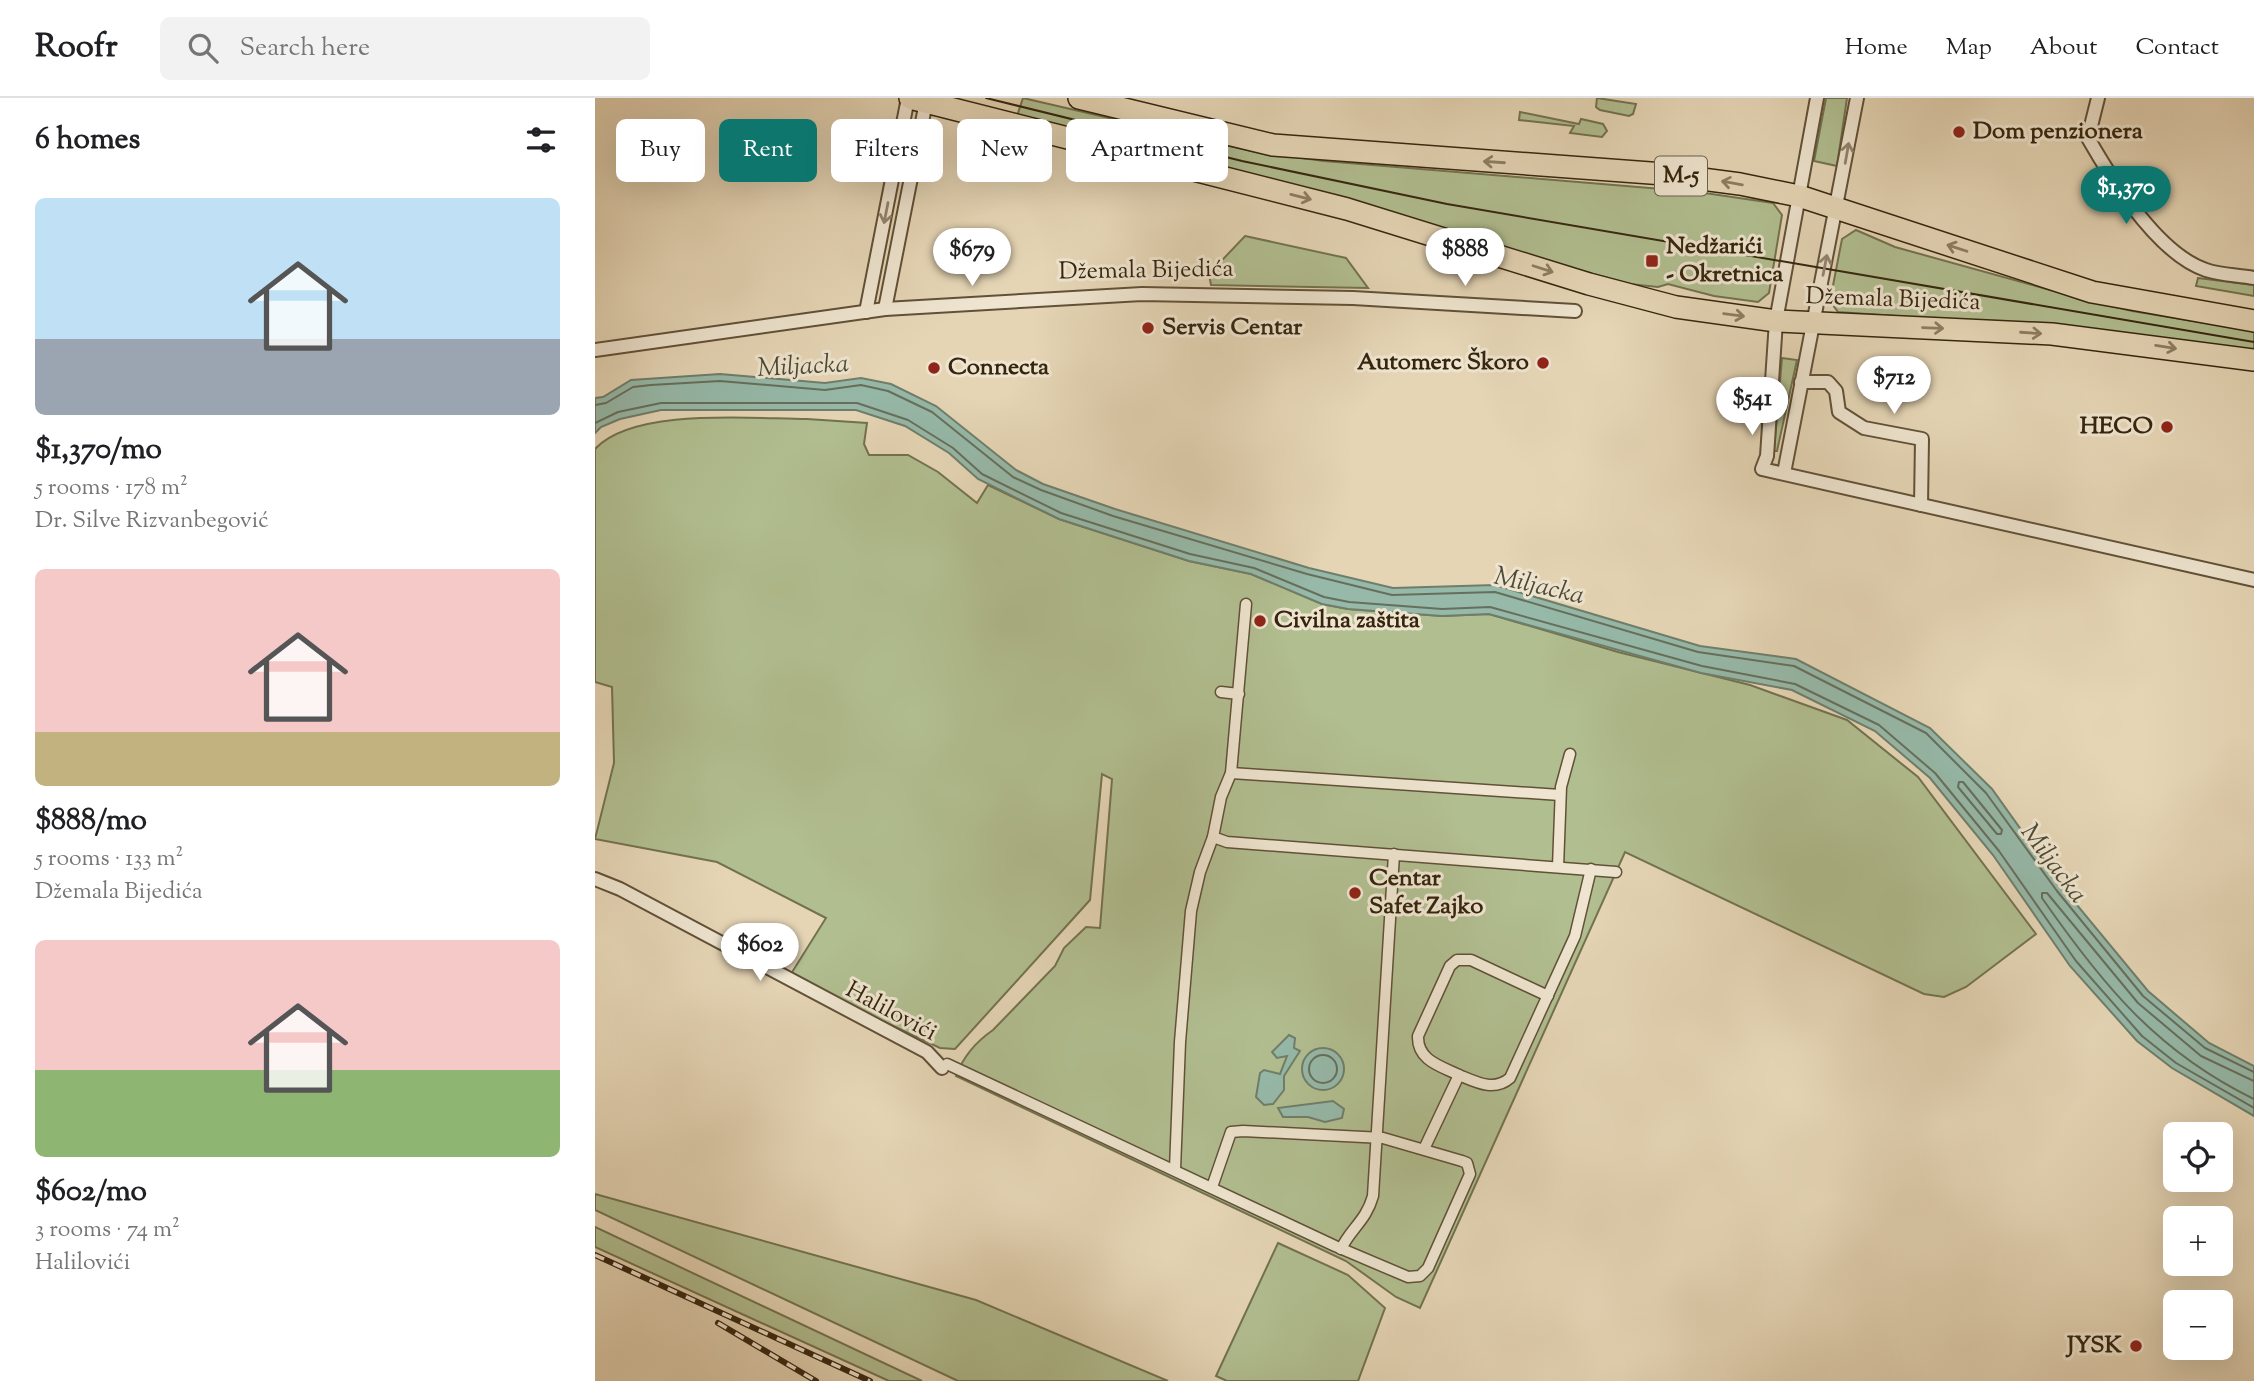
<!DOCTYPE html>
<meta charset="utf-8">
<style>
body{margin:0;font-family:"Sorts Mill Goudy",serif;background:#f2f2f2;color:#202124;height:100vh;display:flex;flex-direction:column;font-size:26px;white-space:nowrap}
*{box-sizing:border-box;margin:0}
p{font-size:23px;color:#757577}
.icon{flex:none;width:38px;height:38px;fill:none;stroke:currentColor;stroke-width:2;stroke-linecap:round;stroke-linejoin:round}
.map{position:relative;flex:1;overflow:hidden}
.sheet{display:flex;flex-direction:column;background:#fff;width:595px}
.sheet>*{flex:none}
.guide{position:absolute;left:21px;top:21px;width:665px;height:63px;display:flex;gap:14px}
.tools{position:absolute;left:1568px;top:1024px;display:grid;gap:14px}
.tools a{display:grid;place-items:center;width:70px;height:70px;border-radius:10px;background:#fff;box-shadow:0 7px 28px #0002;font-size:35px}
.price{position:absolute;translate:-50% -60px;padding:0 16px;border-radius:24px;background:#fff;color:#222;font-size:23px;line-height:46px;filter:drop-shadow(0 2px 4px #0008)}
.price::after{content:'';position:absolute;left:50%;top:42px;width:21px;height:16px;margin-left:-10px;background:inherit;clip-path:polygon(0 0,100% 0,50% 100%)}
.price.current{background:#0f766e;color:#fff}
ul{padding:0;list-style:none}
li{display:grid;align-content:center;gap:14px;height:371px;padding:0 35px}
li span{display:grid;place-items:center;height:217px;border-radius:10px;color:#555}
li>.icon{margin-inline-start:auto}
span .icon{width:126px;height:126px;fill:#fffc;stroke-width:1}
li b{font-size:30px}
h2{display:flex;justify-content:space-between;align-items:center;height:84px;padding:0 35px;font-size:30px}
.tag{padding:0 24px;border-radius:10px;background:#fff;box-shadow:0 7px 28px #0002;font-size:24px;line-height:63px}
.tag.current{background:#0f766e;color:#fff}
header{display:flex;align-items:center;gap:42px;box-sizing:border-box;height:98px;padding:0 35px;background:#fff;border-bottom:2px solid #e0e0e0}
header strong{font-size:33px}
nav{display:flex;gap:38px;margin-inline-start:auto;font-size:24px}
.search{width:490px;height:63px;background:#f2f2f2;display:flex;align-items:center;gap:18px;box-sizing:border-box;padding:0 24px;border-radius:10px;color:#757577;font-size:26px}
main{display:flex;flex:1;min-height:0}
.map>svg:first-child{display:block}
.green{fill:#b1be90;stroke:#73724f;stroke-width:2}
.water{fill:#96b9a9;stroke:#6f7e6b;stroke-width:2}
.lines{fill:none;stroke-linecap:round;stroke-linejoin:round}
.shore{stroke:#666f5c;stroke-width:2}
.pedestrian-casing{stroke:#615138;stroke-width:13}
.minor-casing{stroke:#615138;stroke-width:16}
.primary-casing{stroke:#35250e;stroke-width:24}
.pedestrian{stroke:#eee4cf;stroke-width:10}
.minor{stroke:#eee4cf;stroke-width:12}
.primary{stroke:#e5d5b5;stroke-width:21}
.tram{stroke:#35250e;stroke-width:2}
.rail-casing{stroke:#35250e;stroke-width:6}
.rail{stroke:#eee4cf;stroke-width:3.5;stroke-dasharray:10;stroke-linecap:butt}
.oneway{stroke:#92846e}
.oneway2{stroke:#8d7d62}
.poi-dot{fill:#8f2418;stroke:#eee4cf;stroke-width:2.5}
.labels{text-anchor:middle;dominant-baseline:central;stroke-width:6;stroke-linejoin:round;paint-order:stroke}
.shield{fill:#eee4cf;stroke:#6c5e48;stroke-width:2}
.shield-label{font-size:23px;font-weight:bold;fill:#35250e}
.poi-label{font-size:24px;font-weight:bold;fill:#35250e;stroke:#eee4cf;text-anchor:start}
.street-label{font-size:24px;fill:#35250e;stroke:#eee4cf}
.water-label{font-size:26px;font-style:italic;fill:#4d4a35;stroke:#eee4cf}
</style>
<header>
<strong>Roofr</strong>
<div class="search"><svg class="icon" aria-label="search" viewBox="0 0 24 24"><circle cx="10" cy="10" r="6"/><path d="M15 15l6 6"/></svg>Search here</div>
<nav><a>Home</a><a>Map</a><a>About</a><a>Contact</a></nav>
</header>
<main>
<section class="sheet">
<h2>6 homes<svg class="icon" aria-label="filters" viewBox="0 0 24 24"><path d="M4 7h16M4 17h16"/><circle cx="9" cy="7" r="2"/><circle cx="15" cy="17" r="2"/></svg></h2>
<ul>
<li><span style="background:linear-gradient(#bfe0f5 65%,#9aa5b1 0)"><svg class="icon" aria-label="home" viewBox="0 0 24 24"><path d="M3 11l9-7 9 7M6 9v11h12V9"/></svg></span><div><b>$1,370/mo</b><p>5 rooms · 178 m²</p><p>Dr. Silve Rizvanbegović</p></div></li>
<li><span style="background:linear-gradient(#f6c9c9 75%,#c2b280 0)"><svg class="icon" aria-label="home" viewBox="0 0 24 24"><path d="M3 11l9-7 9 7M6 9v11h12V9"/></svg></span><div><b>$888/mo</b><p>5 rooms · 133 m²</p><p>Džemala Bijedića</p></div></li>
<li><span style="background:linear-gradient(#f6c9c9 60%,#8fb573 0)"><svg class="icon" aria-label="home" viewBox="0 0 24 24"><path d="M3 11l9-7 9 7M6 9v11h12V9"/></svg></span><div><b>$602/mo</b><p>3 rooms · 74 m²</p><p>Halilovići</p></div></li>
</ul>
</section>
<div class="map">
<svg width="1659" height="1283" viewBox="0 0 1659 1283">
<rect width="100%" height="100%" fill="#e5d5b5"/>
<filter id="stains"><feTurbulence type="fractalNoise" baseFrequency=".00286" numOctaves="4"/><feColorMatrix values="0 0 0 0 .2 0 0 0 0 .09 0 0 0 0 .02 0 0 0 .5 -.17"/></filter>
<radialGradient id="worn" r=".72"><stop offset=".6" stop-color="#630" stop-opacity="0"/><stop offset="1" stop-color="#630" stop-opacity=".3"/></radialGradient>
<g class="green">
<path d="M428 0 661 54 729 63 1103 94 1178 105 1187 117 1174 195 1163 204 1119 198 1073 186 1063 189 1035 186 422 18Z"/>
<path d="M1002 0 1041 6 1038 16 1034 18 1005 12 1001 9Z"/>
<path d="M1231 0H1252L1242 68 1219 63Z"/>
<path d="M925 14 984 26 986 21 1008 26 1012 33 1007 39 975 35 979 28 924 22Z"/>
<path d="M1261 132 1300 149 1473 197 1537 213 1659 233V255L1495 231 1243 214 1235 203 1247 141Z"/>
<path d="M650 138 751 160 773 190 616 187 614 176Z"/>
<path d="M1603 180 1659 187V198L1601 188Z"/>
<path d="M1187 260 1202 262 1182 353H1179Z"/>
<path d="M212 321 272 325 269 346 274 357H313L343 374 382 405 393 387 464 421 594 463 656 476 727 506 753 511 847 518 894 516 1023 554 1155 587 1252 622 1323 679 1441 836 1371 889 1349 899 1329 896 1030 754 825 1210 801 1199 751 1163 361 978C368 959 382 943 398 932L460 868 469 850 491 829 505 830 517 681 507 676 495 802 360 951 345 950 194 879 231 820 122 764 0 741 19 665 17 589 0 584V351C39 309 158 321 212 321Z"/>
<path d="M0 1096 381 1202 573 1283H363L0 1112Z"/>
<path d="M0 1129 327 1283H294L0 1149Z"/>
<path d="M683 1145 753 1177 790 1210 763 1283H632L621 1278Z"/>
</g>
<g class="water">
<path d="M125 276 230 285 266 280 296 286 341 308 421 372 448 386 520 411 714 470 798 490 900 487 1105 548 1201 561 1335 630 1397 691 1467 789 1553 893 1614 945 1659 968V1018L1577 970 1542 943 1475 868 1398 757 1335 680 1280 633 1197 592 1106 575 894 516 847 518 753 511 727 506 656 476 594 463 464 421 383 381 354 355 310 328 261 312H66L25 321 6 329 0 335V300L8 299 36 282Z"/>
<path d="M694 937 700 940 699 950 705 953 689 978V992L678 1006 669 1007 661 999 665 975 669 972 685 976 692 958 682 960 677 954Z"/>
<circle cx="728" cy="971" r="21"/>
<path d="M738 1003 749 1011 747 1020 730 1024 713 1019H688L683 1010Z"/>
</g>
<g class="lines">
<g class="shore">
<path d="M0 307 11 305 38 289 56 287 125 283 230 292 266 287 293 293 337 314 418 379 446 392 518 418 712 476 797 497 900 494 1103 554 1199 568 1331 635 1391 695 1462 793 1548 898 1610 950 1659 974"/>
<path d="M0 325 23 314 66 305H262L313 322 358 350 387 376 466 415 595 456 659 470 729 499 754 504 847 511 895 509 1107 568 1200 586 1284 627 1340 675 1404 753 1481 863 1547 938 1581 965 1659 1010"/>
<path d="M1364 684H1368L1407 732 1406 736H1402L1363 689Z"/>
<circle cx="728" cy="971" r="14"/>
<path d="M1659 983 1606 958 1543 905 1452 795H1447V800C1507 886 1562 954 1659 1001"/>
</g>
<defs>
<g id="pedestrian">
<path d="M626 594 644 596"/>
<path d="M636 675 965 697"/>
<path d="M618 739 632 744 1021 774"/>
<path d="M963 769 966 689 975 656"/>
<path d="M352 966 740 1148 813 1179 825 1178 833 1170 875 1076 872 1065 867 1063 788 1040 648 1033 636 1034 617 1089"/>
<path d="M864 977C845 968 822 962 823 938L855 868 862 862H876L953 898"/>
<path d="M829 1051 864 977C881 984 899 994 915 980L980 838 996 771"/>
<path d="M580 1071 585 944 596 813 605 774 618 739 626 699 636 675 651 506"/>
<path d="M746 1151C756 1130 771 1123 778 1098L799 756"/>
</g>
<g id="minor">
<path d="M1222 0 1181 223 1172 358 1167 371 1659 482"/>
<path d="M1503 0 1493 40C1517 82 1563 156 1611 172 1625 177 1644 177 1659 180"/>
<path d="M290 211 331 4"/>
<path d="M271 214 313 0"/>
<path d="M0 252 290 211 547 196 758 200 980 213"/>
<path d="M1206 284H1233L1241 293 1244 314 1269 330 1327 341 1326 407"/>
<path d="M1189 375 1262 0"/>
<path d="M0 781 25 791 332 954 347 970"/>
</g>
<g id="primary">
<path d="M315 0 752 111 994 186 1081 209 1181 223 1457 236 1659 262"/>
<path d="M484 0 678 47 1069 76 1145 86 1204 98 1497 194 1659 223"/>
</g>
</defs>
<use href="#pedestrian" class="pedestrian-casing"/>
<use href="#minor" class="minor-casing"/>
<use href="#primary" class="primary-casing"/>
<use href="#pedestrian" class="pedestrian"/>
<use href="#minor" class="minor"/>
<use href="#primary" class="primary"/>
<path class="tram" d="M391 0 647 63 852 106 1659 244"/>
<defs>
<g id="rail">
<path d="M0 1157 275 1283"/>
<path d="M123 1225 221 1283"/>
</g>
</defs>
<use href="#rail" class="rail-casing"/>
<use href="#rail" class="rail"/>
</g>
<defs><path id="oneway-shaft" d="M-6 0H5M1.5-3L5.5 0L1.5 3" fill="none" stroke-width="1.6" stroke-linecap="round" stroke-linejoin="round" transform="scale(1.75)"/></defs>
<g class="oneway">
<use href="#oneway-shaft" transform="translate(1252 55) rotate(-80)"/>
<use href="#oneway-shaft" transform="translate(291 115) rotate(101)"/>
<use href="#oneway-shaft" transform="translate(1230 167) rotate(-79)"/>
</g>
<g class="oneway2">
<use href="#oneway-shaft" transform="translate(899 64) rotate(-176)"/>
<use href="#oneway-shaft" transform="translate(1137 85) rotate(-170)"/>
<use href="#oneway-shaft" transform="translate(706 99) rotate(14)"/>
<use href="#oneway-shaft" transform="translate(1362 150) rotate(-162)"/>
<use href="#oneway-shaft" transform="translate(948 171) rotate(18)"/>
<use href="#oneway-shaft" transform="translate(1139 217) rotate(8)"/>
<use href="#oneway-shaft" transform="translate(1338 230) rotate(2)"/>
<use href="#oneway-shaft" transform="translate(1436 235) rotate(4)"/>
<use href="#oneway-shaft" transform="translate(1571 249) rotate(9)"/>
</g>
<g class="poi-dot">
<circle cx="1364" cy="34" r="7"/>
<rect x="1050" y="156" width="14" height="14" rx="3.5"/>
<circle cx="553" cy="230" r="7"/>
<circle cx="948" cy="265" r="7"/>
<circle cx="339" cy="270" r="7"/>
<circle cx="1572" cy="329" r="7"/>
<circle cx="665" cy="523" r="7"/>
<circle cx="760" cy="795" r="7"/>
<circle cx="1541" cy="1248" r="7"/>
</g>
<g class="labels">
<rect class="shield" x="1060" y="58.5" width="52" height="39" rx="5"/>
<g class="shield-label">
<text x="1086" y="78">M-5</text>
</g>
<g class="poi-label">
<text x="1378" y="34">Dom penzionera</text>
<text x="1071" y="149">Nedžarići<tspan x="1071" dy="28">- Okretnica</tspan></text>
<text x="567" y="230">Servis Centar</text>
<text x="934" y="265" text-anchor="end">Automerc Škoro</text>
<text x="353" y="270">Connecta</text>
<text x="1558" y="329" text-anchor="end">HECO</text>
<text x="679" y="523">Civilna zaštita</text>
<text x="774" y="781">Centar<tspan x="774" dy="28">Safet Zajko</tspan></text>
<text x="1527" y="1248" text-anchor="end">JYSK</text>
</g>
<g class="street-label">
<text transform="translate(551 173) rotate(-1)">Džemala Bijedića</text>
<text transform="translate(1298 202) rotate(2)">Džemala Bijedića</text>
<text transform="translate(296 914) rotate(28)">Halilovići</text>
</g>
<g class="water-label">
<text transform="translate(208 269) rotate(-3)">Miljacka</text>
<text transform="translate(944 489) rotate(13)">Miljacka</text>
<text transform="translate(1458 766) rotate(53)">Miljacka</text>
</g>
</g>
<rect width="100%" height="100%" filter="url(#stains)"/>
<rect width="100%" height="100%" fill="url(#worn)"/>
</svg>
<div class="tools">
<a><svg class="icon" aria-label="locate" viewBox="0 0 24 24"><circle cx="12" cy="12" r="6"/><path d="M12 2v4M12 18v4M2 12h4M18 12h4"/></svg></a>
<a>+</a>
<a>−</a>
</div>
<b class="price current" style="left:1531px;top:128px">$1,370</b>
<b class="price" style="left:377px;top:190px">$679</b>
<b class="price" style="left:870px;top:190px">$888</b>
<b class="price" style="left:1299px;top:318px">$712</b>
<b class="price" style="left:1157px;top:339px">$541</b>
<b class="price" style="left:165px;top:885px">$602</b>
<div class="guide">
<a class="tag">Buy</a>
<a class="tag current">Rent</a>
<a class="tag">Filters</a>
<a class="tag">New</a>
<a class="tag">Apartment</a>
</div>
</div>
</main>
